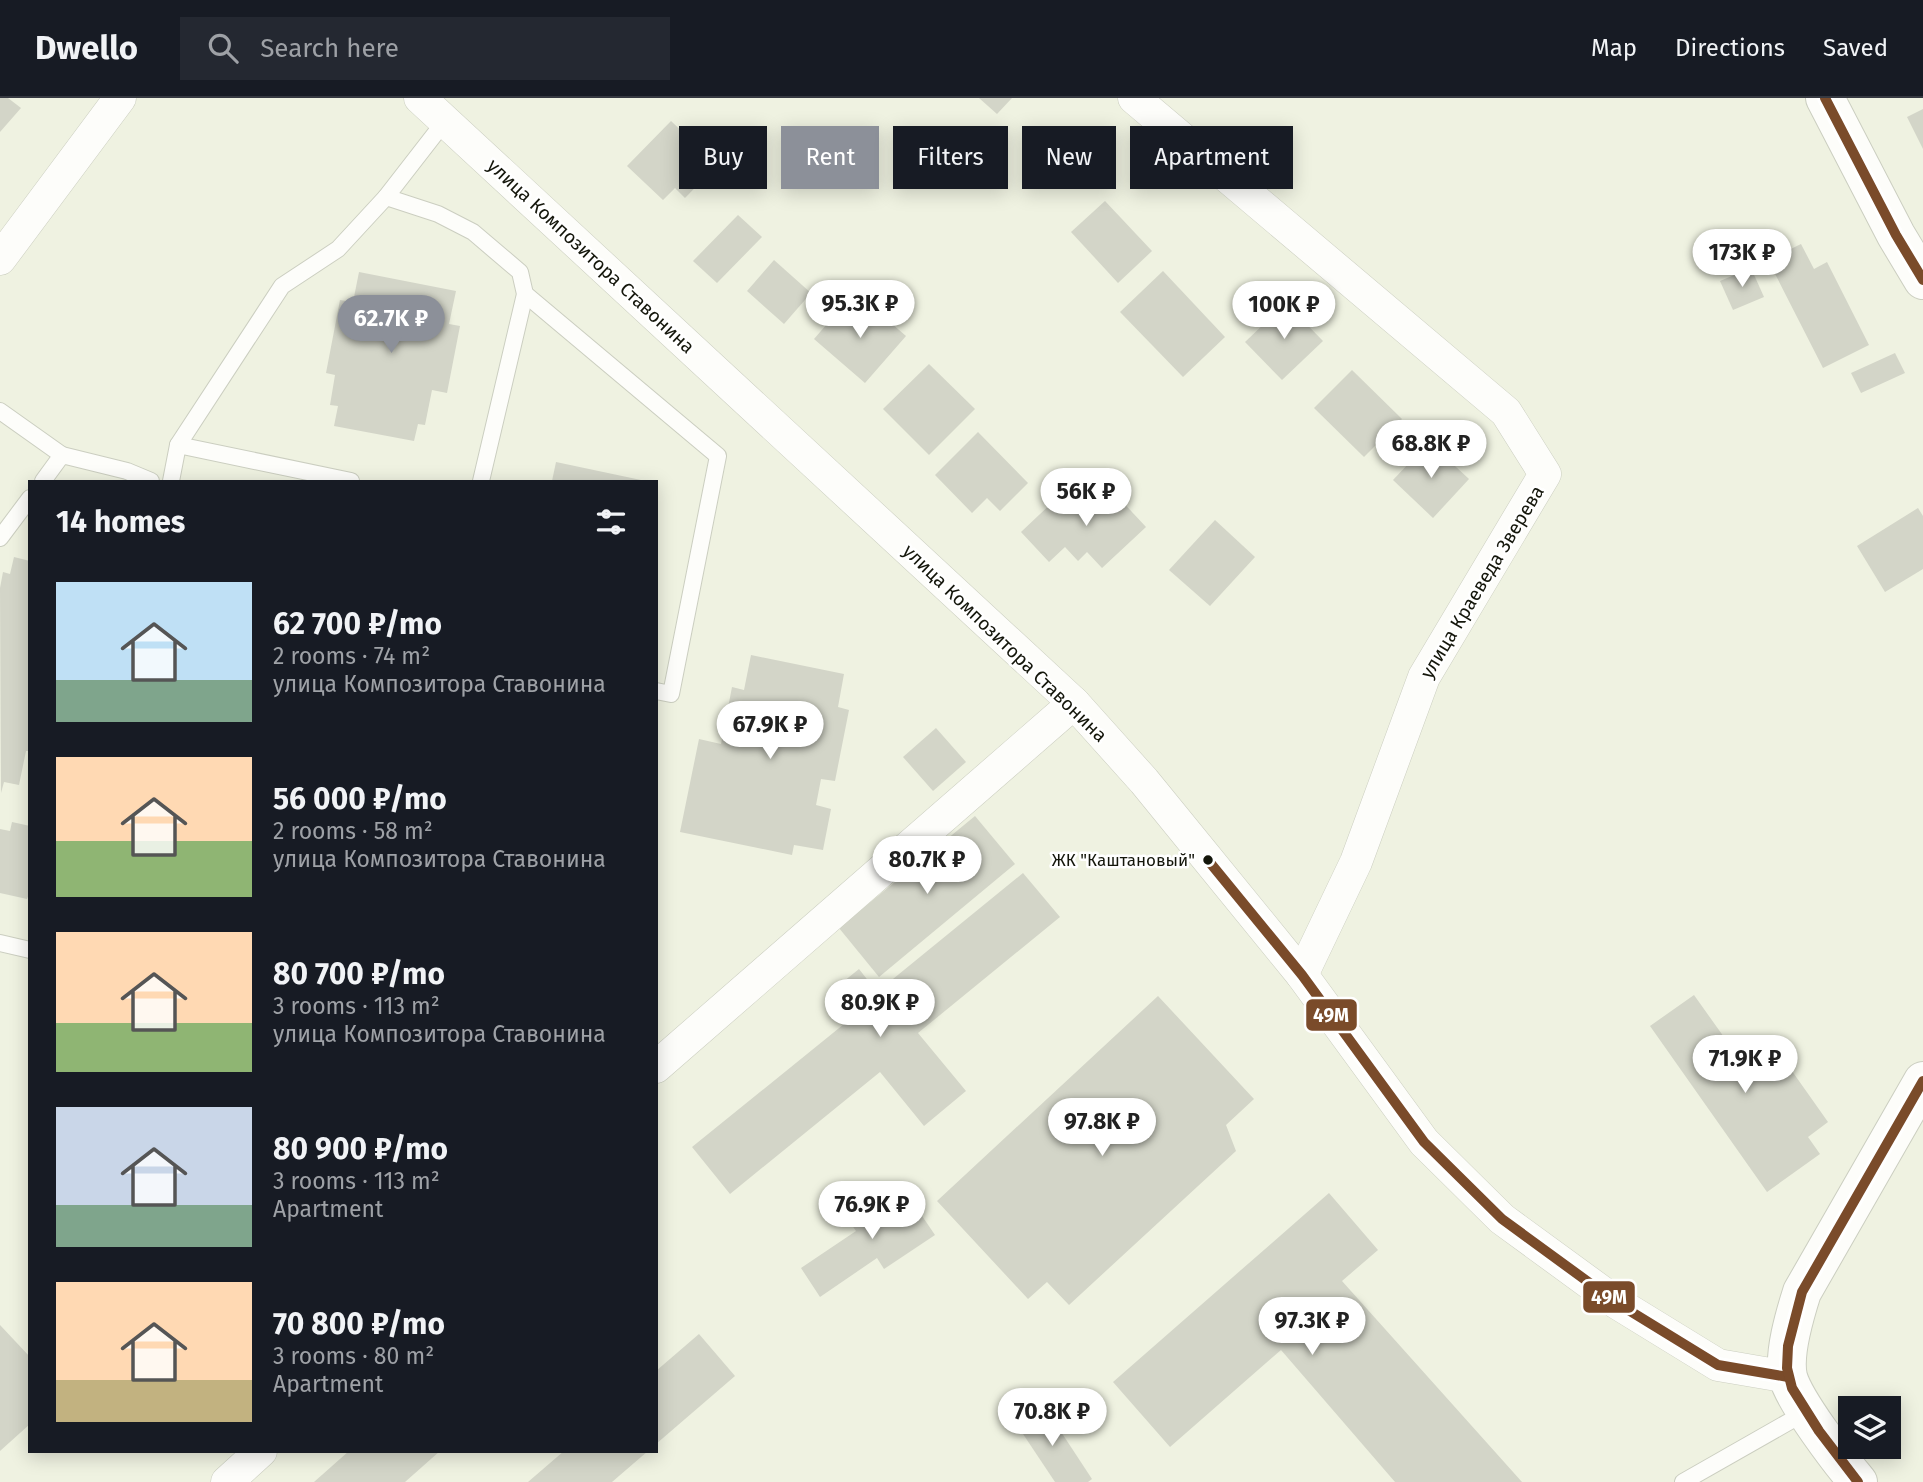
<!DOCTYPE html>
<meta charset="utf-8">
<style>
body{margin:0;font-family:"Fira Sans",sans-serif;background:#242831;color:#f1f3f6;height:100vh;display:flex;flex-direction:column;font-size:26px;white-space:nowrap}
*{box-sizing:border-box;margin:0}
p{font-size:23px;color:#9ea1a6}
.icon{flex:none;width:38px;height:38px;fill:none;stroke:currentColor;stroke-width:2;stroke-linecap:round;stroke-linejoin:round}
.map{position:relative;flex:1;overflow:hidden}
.side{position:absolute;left:28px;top:382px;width:630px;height:973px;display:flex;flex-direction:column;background:#171b24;border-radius:0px;box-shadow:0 4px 18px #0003}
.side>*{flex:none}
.top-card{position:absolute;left:679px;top:28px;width:665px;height:63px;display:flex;gap:14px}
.fabs{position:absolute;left:1838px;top:1298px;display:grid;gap:14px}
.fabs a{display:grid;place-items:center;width:63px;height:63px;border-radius:0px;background:#171b24;box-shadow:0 4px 18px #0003;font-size:35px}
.price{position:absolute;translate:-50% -60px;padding:0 16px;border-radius:24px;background:#fff;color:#222;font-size:23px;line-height:46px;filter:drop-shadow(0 2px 4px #0008)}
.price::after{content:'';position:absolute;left:50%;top:42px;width:21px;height:16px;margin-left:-10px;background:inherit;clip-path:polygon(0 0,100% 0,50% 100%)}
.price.on{background:#8c9099;color:#fff}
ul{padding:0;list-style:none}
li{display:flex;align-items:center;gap:21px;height:175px;padding:0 28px}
li span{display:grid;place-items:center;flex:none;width:196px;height:140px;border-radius:0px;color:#555}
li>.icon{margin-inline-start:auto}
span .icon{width:84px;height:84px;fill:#fffc;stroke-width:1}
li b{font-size:30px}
h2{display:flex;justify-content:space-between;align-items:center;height:84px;padding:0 28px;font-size:30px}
.pill{padding:0 24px;border-radius:0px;background:#171b24;box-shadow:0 4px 18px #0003;font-size:24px;line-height:63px}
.pill.on{background:#8c9099;color:#fff}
header{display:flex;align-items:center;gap:42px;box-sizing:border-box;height:98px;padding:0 35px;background:#171b24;border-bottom:2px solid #363941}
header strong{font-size:33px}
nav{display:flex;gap:38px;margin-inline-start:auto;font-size:24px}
.search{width:490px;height:63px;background:#242831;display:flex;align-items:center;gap:18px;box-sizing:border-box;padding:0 24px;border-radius:0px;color:#9ea1a6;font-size:26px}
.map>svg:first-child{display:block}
.building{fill:#d3d5c8}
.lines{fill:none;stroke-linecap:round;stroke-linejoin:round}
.lane-casing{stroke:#cbcec0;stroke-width:18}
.street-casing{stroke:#cbcec0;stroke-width:33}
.secondary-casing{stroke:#cbcec0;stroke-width:40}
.lane{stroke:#fdfdfa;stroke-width:16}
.street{stroke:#fdfdfa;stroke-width:32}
.secondary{stroke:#fdfdfa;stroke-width:38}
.bus-1-casing{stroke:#fff;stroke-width:16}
.bus-1{stroke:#7a4b2a;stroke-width:10}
.bus-dot{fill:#14160b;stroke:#fff;stroke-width:2.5}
.labels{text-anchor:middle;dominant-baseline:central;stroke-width:5;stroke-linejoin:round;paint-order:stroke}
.bus-label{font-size:17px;fill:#14160b;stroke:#fff;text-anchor:end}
.street-label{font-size:19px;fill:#14160b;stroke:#fff}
.line-badge{stroke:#fff;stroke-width:2.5}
.badge-label{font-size:19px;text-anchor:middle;font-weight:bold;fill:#fff}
</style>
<header>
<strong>Dwello</strong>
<div class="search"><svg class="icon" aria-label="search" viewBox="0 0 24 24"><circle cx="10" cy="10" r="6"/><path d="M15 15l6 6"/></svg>Search here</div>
<nav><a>Map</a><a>Directions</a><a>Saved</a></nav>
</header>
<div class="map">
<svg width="1923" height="1384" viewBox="0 0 1923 1384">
<rect width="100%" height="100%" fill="#eff2e1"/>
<g class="building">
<path d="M0 0H8L21 10 0 34Z"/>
<path d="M979 0H1012L997 16Z"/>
<path d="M1923 11V51L1907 19Z"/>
<path d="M671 23 717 67 685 100 675 90 663 102 627 68Z"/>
<path d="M1105 103 1152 153 1118 185 1071 134Z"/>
<path d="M738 117 762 139 717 185 693 163Z"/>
<path d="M1801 146 1814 171 1827 164 1869 247 1823 270 1768 162Z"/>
<path d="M774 162 811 195 784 226 747 193Z"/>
<path d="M1751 170 1764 199 1733 212 1720 183Z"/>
<path d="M1163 173 1225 239 1183 279 1120 214Z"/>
<path d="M359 174 456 193 449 226 460 228 447 295 432 292 425 327 418 326 414 343 334 328 338 308 330 307 335 277 326 275 340 202 353 204Z"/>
<path d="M846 204 860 216 869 206 906 238 865 285 814 241Z"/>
<path d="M1286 205 1323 243 1282 282 1245 244Z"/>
<path d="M1895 255 1905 275 1861 295 1851 275Z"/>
<path d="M929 266 975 311 929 357 883 311Z"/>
<path d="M1352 272 1402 321 1364 359 1314 310Z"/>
<path d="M978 334 1028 385 1000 413 987 400 972 415 935 377Z"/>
<path d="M1429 344 1469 381 1433 420 1393 382Z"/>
<path d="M556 364 641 382 640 383H552Z"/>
<path d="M1104 384 1146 429 1102 470 1087 454 1078 463 1065 449 1049 464 1021 434 1057 400 1071 415Z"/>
<path d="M1918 410 1923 418V471L1885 494 1857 448Z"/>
<path d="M1215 422 1255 459 1210 508 1169 472Z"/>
<path d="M14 459 30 463V653H26L19 687 4 684 1 695 0 490 3 474 10 476Z"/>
<path d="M751 557 844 576 838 609 849 612 835 683 821 681 816 707 831 711 823 752 794 747 792 757 680 734 699 641 721 646 732 589 744 592Z"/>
<path d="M936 630 966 664 933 693 903 659Z"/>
<path d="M975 718 1015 766 879 879 839 830Z"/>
<path d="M12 724 30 728V794L27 801 0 795V731L10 733Z"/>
<path d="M1023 775 1060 819 918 935 966 993 924 1028 880 974 730 1096 692 1049 849 922 828 896 859 871 877 894Z"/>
<path d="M1694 897 1746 970 1775 949 1828 1024 1808 1039 1820 1056 1767 1094 1650 928Z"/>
<path d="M1158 898 1254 1001 1226 1027 1236 1053 1069 1207 1047 1184 1028 1201 937 1103Z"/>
<path d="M901 1087 935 1137 884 1171 877 1160 820 1199 801 1170 856 1133 849 1123Z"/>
<path d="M1329 1095 1378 1152 1342 1183 1522 1384H1395L1281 1252 1170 1349 1113 1284Z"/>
<path d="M0 1227 30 1259V1326L0 1353Z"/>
<path d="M699 1236 735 1278 656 1346V1273Z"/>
<path d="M1046 1311 1092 1381 1088 1384H1055L1013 1321Z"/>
<path d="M349 1353H440L405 1384H314Z"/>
<path d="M564 1353H648L612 1384H528Z"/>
</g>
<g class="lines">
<defs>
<g id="lane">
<path d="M386 99 445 23"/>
<path d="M525 196 718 358 671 596 656 593"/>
<path d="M0 313 62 357"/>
<path d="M178 347 282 188 338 151 386 99 438 116 473 134 520 174 525 196 481 383"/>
<path d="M43 383 62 357 127 373 151 383"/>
<path d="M171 383 178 347 351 383"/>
<path d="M0 440 30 400"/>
<path d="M0 845 30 852"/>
<path d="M1683 1384 1806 1314"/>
</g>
<g id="street">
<path d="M420 0 1074 605 1144 683 1302 877 1424 1044 1502 1121 1617 1205 1718 1267 1788 1279"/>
<path d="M1134 0 1506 314 1545 376 1424 579 1356 764 1302 877"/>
<path d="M0 161 120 0"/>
<path d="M656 969 1074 605"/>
<path d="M227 1384 261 1353"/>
</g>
<g id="secondary">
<path d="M1825 0 1896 137 1923 182"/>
<path d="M1858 1384C1840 1363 1795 1304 1788 1279 1783 1256 1795 1216 1802 1194L1923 983"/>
</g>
</defs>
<use href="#lane" class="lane-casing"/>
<use href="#street" class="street-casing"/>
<use href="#secondary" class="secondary-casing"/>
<use href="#lane" class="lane"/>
<use href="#street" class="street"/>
<use href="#secondary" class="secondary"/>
<defs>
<g id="bus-1">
<path d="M1825 0 1896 137 1923 182"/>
<path d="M1207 761 1302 877 1424 1044 1502 1121 1617 1205 1718 1267 1788 1279"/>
<path d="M1858 1384 1819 1333 1792 1290 1787 1270 1788 1248 1802 1194 1923 983"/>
</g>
</defs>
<use href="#bus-1" class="bus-1-casing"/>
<use href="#bus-1" class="bus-1"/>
</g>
<circle class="bus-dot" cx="1208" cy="762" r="6"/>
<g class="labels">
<g class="bus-label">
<text x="1195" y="762">ЖК "Каштановый"</text>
</g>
<g class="street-label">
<text transform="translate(591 158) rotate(43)">улица Композитора Ставонина</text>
<text transform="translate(1482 484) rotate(-59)">улица Краеведа Зверева</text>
<text transform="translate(1005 545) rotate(44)">улица Композитора Ставонина</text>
</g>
</g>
<g class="line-badge">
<rect x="1305" y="900" width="53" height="34" rx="7" fill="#7a4b2a"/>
<rect x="1582" y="1182" width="54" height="34" rx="7" fill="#7a4b2a"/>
</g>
<g class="badge-label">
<text x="1331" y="924">49М</text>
<text x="1609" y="1206">49М</text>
</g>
</svg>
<div class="fabs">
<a><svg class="icon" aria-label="layers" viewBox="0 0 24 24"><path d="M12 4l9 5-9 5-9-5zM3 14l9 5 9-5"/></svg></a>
</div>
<b class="price" style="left:1742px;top:191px">173K ₽</b>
<b class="price" style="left:860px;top:242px">95.3K ₽</b>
<b class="price" style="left:1284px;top:243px">100K ₽</b>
<b class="price on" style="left:391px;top:257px">62.7K ₽</b>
<b class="price" style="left:1431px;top:382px">68.8K ₽</b>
<b class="price" style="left:1086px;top:430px">56K ₽</b>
<b class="price" style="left:770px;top:663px">67.9K ₽</b>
<b class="price" style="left:927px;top:798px">80.7K ₽</b>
<b class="price" style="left:880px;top:941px">80.9K ₽</b>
<b class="price" style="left:1745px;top:997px">71.9K ₽</b>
<b class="price" style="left:1102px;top:1060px">97.8K ₽</b>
<b class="price" style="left:872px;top:1143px">76.9K ₽</b>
<b class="price" style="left:1312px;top:1259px">97.3K ₽</b>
<b class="price" style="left:1052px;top:1350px">70.8K ₽</b>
<div class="top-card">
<a class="pill">Buy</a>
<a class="pill on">Rent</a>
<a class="pill">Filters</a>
<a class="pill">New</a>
<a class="pill">Apartment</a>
</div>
<section class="side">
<h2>14 homes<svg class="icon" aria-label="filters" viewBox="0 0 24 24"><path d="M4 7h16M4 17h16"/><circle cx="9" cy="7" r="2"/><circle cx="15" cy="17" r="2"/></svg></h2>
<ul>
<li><span style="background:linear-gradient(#bfe0f5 70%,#7fa58c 0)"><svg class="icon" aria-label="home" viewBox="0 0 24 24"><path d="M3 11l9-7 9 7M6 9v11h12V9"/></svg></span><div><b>62 700 ₽/mo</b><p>2 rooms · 74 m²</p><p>улица Композитора Ставонина</p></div></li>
<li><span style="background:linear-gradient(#ffd9b3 60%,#8fb573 0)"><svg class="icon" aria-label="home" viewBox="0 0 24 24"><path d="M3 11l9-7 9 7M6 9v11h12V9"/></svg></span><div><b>56 000 ₽/mo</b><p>2 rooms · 58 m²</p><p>улица Композитора Ставонина</p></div></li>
<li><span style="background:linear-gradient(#ffd9b3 65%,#8fb573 0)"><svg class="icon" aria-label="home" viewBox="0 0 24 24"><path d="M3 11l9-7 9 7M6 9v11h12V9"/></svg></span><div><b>80 700 ₽/mo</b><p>3 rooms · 113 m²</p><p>улица Композитора Ставонина</p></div></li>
<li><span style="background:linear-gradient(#c9d6e8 70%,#7fa58c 0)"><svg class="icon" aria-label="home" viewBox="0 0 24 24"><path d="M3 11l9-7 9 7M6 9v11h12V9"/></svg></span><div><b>80 900 ₽/mo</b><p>3 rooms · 113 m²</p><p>Apartment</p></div></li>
<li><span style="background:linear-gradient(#ffd9b3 70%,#c2b280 0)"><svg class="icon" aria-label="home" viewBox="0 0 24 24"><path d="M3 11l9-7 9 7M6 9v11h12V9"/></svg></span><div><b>70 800 ₽/mo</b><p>3 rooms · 80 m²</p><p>Apartment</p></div></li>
</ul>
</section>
</div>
